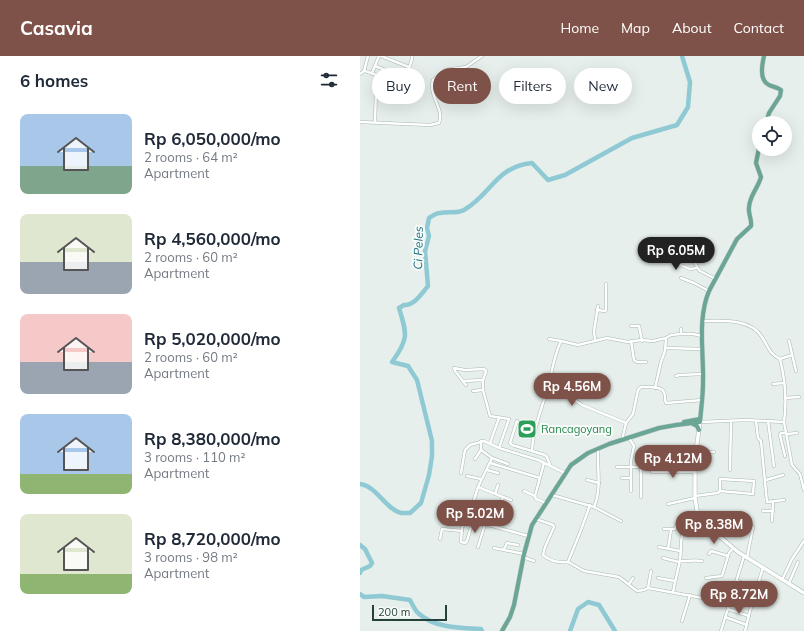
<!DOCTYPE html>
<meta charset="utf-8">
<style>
body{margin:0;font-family:Mulish,sans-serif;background:#f2f2f3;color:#1f2937;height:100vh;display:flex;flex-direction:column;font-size:15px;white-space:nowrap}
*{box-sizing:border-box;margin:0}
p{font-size:13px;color:#747a83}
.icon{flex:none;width:22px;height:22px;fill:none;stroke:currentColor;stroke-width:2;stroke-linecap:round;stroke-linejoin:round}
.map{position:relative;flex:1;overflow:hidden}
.side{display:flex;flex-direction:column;background:#fff;width:360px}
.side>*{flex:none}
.top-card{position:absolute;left:12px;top:12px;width:372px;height:36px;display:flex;gap:8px}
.buttons{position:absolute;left:392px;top:60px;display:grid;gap:8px}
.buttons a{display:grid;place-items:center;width:40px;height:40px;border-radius:50%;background:#fff;box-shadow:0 4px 16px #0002;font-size:20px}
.scale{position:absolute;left:12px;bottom:10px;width:75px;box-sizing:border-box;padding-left:4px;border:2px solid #24423a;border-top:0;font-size:11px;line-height:14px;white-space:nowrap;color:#24423a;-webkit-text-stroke:3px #f7fbf9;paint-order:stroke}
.price{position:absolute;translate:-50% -34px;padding:0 9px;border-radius:14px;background:#7f5249;color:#fff;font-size:13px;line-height:26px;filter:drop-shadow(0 1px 2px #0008)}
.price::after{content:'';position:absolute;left:50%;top:24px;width:12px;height:9px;margin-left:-6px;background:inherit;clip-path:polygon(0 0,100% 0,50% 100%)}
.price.current{background:#222;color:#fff}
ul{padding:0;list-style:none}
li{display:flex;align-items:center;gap:12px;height:100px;padding:0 20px}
li span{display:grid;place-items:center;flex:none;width:112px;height:80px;border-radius:8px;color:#555}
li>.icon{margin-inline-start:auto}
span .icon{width:48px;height:48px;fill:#fffc;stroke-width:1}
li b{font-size:17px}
h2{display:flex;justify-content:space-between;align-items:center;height:48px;padding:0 20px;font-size:17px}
.chip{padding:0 14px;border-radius:18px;background:#fff;box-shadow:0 4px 16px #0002;font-size:14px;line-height:36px}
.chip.current{background:#7f5249;color:#fff}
header{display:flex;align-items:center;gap:24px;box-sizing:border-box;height:56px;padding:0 20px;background:#7f5249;color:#fff}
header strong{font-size:19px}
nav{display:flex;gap:22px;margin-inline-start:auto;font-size:14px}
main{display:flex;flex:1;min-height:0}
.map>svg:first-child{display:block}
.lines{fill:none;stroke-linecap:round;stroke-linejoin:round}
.river{stroke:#8ec9d4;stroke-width:4.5}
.minor-casing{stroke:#a8b8b2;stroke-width:3.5}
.secondary-casing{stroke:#a4bbb3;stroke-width:4.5}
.primary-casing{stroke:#c2cac8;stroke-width:5}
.minor{stroke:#fff;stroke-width:2.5}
.secondary{stroke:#fff;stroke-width:3.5}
.primary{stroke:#6aa596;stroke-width:4}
.labels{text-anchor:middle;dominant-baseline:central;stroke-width:4;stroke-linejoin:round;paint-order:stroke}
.leisure-label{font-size:11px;fill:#27864d;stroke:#f7fbf9;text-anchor:start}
.water-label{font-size:12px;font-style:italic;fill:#1c6f80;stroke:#f7fbf9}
</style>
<header>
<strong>Casavia</strong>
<nav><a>Home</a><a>Map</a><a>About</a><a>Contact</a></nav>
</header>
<main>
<section class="side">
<h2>6 homes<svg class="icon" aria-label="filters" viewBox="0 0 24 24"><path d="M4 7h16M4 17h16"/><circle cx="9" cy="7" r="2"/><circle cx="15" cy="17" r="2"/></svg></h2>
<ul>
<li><span style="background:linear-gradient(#a9c7e8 65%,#7fa58c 0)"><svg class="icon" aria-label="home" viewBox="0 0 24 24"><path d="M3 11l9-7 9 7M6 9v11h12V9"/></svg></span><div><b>Rp 6,050,000/mo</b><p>2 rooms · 64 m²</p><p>Apartment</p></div></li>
<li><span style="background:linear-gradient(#dfe7d0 60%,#9aa5b1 0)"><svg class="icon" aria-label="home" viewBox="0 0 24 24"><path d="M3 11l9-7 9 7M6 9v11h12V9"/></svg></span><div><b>Rp 4,560,000/mo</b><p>2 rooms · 60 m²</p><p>Apartment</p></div></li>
<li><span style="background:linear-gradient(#f6c9c9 60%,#9aa5b1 0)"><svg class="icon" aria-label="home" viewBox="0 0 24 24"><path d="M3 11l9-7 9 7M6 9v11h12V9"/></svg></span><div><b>Rp 5,020,000/mo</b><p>2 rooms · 60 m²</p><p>Apartment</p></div></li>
<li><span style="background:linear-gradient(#a9c7e8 75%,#8fb573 0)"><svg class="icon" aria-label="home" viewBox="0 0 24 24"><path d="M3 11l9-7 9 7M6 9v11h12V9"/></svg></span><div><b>Rp 8,380,000/mo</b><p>3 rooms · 110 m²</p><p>Apartment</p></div></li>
<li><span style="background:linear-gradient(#dfe7d0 75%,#8fb573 0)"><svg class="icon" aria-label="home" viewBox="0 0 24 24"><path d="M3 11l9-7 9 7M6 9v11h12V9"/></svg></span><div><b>Rp 8,720,000/mo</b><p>3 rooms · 98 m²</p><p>Apartment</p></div></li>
</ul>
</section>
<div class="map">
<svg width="444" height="575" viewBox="0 0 444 575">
<rect width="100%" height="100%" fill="#e6efeb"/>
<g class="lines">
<g class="river">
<path d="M0 428C17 430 25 453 41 457 43 457 48 457 50 457L61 447 69 419 72 400V385L57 324 48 310 32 306C49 283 47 278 39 252L44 249C54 250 62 237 68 230L65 195 69 180 67 172 69 162C72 160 76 157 80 157 88 155 97 158 104 154 132 138 135 111 172 107L188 124 205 119 272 82 317 69 328 51 330 26 322 0"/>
<path d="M0 489 5 493 12 507 10 510 1 514 0 517"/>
<path d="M0 538 4 541 22 540 50 544C52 548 55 554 58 557 74 572 100 572 121 573L122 575"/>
<path d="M210 575 218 553 228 546 239 549 255 575"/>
</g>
<defs>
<g id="minor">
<path d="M21 0 49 11"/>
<path d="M15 10 46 22"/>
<path d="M4 15 8 0"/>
<path d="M12 17 19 0"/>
<path d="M0 18 4 15H5L39 27 44 28 52 3V0"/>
<path d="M0 66 70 69 79 67C85 54 68 39 73 24L85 14 106 11 122 0"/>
<path d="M15 66 16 35 21 21"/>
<path d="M313 194 314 198C321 199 329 201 334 206 337 209 337 212 340 215L356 223"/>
<path d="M321 199 317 206 318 208 330 213 337 212"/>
<path d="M321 222 334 227 349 235"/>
<path d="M237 254 245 255 246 254V228"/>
<path d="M271 270H279L282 285"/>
<path d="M321 278H333L342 280"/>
<path d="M189 283 201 285"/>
<path d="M235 284 234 275 238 250"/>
<path d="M271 285 274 304 277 306H286"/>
<path d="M429 285 436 315"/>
<path d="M306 292 342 293"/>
<path d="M420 303 432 299"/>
<path d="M316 320 319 319 343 318"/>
<path d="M103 325 123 324V334L130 360 149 363 139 392"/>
<path d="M413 328 424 327"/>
<path d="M106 329 95 315 94 312 105 314 124 313 126 315 123 324"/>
<path d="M188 330 206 338 222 349 266 367 273 358 278 334 281 331C287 331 302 330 304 336 306 340 304 343 306 347L342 344"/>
<path d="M295 332 301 306 305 295 306 282"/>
<path d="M113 335 123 334"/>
<path d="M425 342 439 341"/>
<path d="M157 365 150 387 152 389 185 399 187 401 190 409"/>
<path d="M396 365 398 382 401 385 407 446 424 444"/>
<path d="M408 365 414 410"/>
<path d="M341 366 386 364 424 366C427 345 425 323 420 303 409 298 408 290 402 281 390 262 362 265 343 265"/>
<path d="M424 366 432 409 440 418 444 434"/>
<path d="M427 378 437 377"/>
<path d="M269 382 274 390 271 405V435"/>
<path d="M262 384 266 367"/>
<path d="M121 385V394L132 402 118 431 143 441 131 470"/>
<path d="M130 387 139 362"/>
<path d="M172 395C173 373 182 352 188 331 192 316 194 299 201 285L218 289 247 282 268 286 281 284 293 285 306 282 311 279 321 278V273"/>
<path d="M336 396H354"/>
<path d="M425 400 420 379 421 377H426"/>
<path d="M132 402 148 408"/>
<path d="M115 403 121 394"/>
<path d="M130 407 180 422"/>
<path d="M257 411H281V441"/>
<path d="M127 414 138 417"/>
<path d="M370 414 371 365"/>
<path d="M292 416H335"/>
<path d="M101 417 105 394 110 389 124 385 139 392 178 404 205 417"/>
<path d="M107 420 121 423"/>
<path d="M262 422H271"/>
<path d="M227 424 239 427"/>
<path d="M406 424 423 419"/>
<path d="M164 435 175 440 176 443 186 447"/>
<path d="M135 438 138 429"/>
<path d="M192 439 234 451C242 432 237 413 238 393"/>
<path d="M175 440 184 407"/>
<path d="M335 440 358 437 360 435V423L394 425 393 438 360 435"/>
<path d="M143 441 151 444"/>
<path d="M308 448 335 442"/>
<path d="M126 450 138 455"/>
<path d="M234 451 261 465"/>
<path d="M403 455H413"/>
<path d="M106 461 110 452 112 450 118 431"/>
<path d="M176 463 193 469 194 471 185 491 183 499C190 505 198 507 208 506L224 515 259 521 277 535 284 534 288 532 348 543 370 549"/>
<path d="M113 464 107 485 105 487 101 486 102 472 106 461 125 468 168 480"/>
<path d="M412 465 413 445"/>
<path d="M304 473H315L318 466 325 467"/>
<path d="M80 483 82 473 102 475"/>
<path d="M118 491 125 468"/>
<path d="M299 491 320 495"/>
<path d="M134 492 164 498"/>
<path d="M144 493 147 487 158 489"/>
<path d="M308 493 311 474"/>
<path d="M349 498 351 495 368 500"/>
<path d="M163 501 174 505"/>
<path d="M303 502 319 506"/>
<path d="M387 502 393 471"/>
<path d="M320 505C329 506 332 503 342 505"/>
<path d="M208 506 221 474 230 449"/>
<path d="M298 522 315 525"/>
<path d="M346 522 362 520 369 497 373 492"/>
<path d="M422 524 432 503 444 485"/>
<path d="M377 525 397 532"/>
<path d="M429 527 438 506"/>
<path d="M269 528 273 522"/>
<path d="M288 532 291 515"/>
<path d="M313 536C315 525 318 515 320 504 322 490 318 461 337 458"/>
<path d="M380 539 393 543"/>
<path d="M394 539 403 541 407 529 399 525"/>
<path d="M368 553 389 560"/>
<path d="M365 561 387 569"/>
<path d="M322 565 330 539"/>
<path d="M361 575 384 500"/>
<path d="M385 575 393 543 403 512"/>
</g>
<path id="secondary" d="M340 366 335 402V442L338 460 345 468 378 496 444 537"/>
<g id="primary">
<path d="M404 0C402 9 399 24 409 29 413 31 417 31 421 34L420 40 409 57 406 67"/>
<path d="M324 366 340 363"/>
<path d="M333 368 337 370 339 374"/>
<path d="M142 575 150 561 154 549 164 498 172 469 211 409 228 397 249 388 299 372 316 369 340 366C341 353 343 340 343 327 344 297 337 264 349 235L377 183 391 170C392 163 388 158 389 151 390 139 398 132 401 121L396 107 399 92"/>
</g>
</defs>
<use href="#minor" class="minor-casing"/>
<use href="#secondary" class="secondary-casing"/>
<use href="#primary" class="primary-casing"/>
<use href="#minor" class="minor"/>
<use href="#secondary" class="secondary"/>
<use href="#primary" class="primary"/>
</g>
<defs>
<symbol id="stadium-square" viewBox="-11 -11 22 22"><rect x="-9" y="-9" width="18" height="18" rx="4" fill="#2e9e5b" stroke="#f7fbf9"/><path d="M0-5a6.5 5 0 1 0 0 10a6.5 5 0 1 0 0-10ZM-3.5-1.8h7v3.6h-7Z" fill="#fff"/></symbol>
</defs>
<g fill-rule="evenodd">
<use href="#stadium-square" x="156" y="362" width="22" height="22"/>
</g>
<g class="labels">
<g class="leisure-label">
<text x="181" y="373">Rancagoyang</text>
</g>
<g class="water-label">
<text transform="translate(58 192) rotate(-89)">Ci Peles</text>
</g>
</g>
</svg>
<div class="buttons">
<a><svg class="icon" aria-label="locate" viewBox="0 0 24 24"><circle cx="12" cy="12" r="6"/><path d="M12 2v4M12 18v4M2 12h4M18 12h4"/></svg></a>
</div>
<div class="scale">200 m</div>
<b class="price current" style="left:316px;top:215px">Rp 6.05M</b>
<b class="price" style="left:212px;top:351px">Rp 4.56M</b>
<b class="price" style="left:313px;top:423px">Rp 4.12M</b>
<b class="price" style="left:115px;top:478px">Rp 5.02M</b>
<b class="price" style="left:354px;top:489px">Rp 8.38M</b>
<b class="price" style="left:379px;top:559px">Rp 8.72M</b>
<div class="top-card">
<a class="chip">Buy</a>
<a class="chip current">Rent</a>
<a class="chip">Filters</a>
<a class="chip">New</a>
</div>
</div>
</main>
